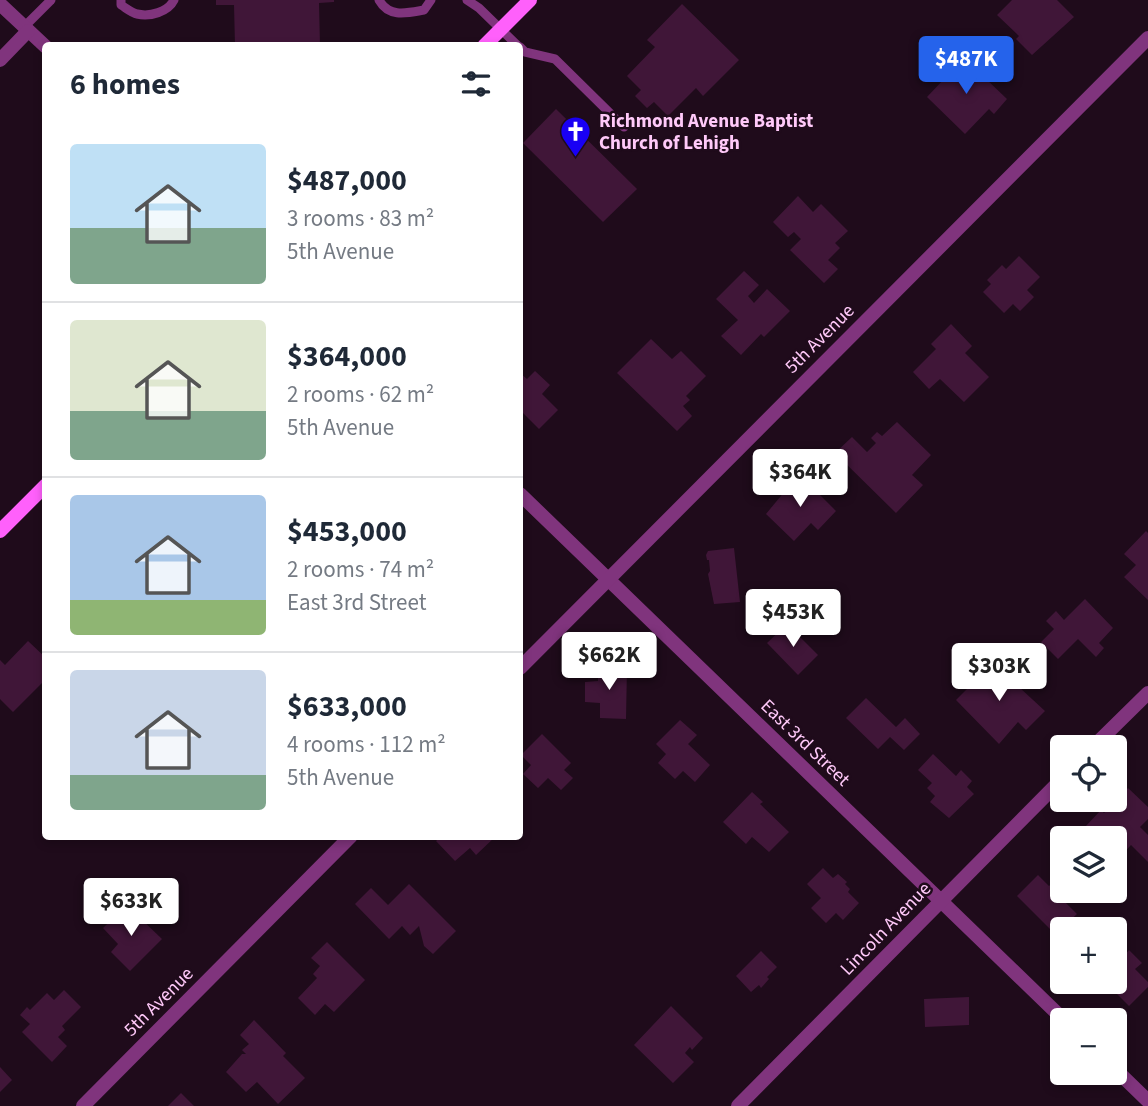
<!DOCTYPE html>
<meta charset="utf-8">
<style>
body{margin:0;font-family:"Source Sans 3",sans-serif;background:#f6f6f7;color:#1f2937;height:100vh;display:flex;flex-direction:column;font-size:26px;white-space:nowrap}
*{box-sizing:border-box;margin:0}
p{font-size:23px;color:#747a83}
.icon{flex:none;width:38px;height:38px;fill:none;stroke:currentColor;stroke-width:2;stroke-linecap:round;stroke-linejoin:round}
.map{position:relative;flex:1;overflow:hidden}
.details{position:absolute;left:42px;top:42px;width:481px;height:798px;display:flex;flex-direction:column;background:#fff;border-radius:7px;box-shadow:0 4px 10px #0003}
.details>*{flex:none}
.fabs{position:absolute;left:1050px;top:735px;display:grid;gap:14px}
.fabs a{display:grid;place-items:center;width:77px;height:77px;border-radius:7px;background:#fff;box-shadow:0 4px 10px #0003;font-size:35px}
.price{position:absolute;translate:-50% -60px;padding:0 16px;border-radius:7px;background:#fff;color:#222;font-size:23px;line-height:46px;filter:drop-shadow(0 2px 4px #0008)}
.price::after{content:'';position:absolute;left:50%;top:42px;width:21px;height:16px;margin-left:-10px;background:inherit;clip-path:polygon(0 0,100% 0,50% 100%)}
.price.on{background:#2563eb;color:#fff}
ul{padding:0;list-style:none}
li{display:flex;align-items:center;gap:21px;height:175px;padding:0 28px}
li+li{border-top:2px solid #e0e1e3}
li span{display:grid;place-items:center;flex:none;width:196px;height:140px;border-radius:7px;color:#555}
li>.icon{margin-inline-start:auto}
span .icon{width:84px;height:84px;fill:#fffc;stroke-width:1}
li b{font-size:30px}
h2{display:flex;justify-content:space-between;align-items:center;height:84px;padding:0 28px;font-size:30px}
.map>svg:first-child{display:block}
.building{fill:#401638}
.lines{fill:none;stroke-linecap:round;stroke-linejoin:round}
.lane{stroke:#80347d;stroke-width:9}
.street{stroke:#80347d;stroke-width:14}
.secondary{stroke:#ff60fb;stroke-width:14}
.labels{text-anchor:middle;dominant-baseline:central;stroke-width:5;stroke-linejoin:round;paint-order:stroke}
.poi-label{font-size:19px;font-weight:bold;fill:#ffc9f9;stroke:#1f0b1b;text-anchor:start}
.street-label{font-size:19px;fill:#ffc9f9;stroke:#1f0b1b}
</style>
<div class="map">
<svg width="1148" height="1106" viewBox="0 0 1148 1106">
<rect width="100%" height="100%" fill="#1f0b1b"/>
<g class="building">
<path d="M216 0H334V2L319 3 320 46H235L234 5H216Z"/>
<path d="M1012 0H1057L1074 17 1032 55 1016 39 1019 36 997 15Z"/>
<path d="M682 4 739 60 703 96 696 88 668 116 654 102 647 108 635 96 641 90 627 76 655 47 647 40Z"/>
<path d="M964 58 1007 99 994 114 989 109 965 134 927 97Z"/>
<path d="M556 109 637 189 603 222 523 143Z"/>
<path d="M798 196 813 212 821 204 848 231 835 243 840 248 828 260 838 269 824 283 790 250 801 239 794 232 788 237 773 222Z"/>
<path d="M1019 256 1040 277 1027 290 1034 297 1020 311 1013 304 1004 313 983 292 991 284 987 280 1002 265 1006 269Z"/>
<path d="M744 271 759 285 748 296 754 303 767 289 790 311 764 337 761 334 741 355 721 336 738 320 716 299Z"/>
<path d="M951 324 972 346 965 353 989 377 964 402 940 379 929 389 913 372 936 349 931 344Z"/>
<path d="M651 339 672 359 681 351 706 376 686 396 690 400 683 406 692 416 677 431 617 373Z"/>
<path d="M535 371 550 385 542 394 558 410 539 429 520 410V373L527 379Z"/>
<path d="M897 422 931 455 912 475 923 485 896 513 835 453 852 437 867 452 876 443 871 438 877 432 882 436Z"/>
<path d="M799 474 836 511 818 530 811 523 794 541 766 514Z"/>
<path d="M1146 531 1148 533V600L1124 577 1136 565 1124 554Z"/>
<path d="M734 548 740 602 714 604 708 574 710 571 709 560H707L706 555 708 551Z"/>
<path d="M1085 599 1113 628 1099 643 1104 648 1096 657 1078 639 1058 659 1041 642 1054 629 1046 621 1056 611 1064 620Z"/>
<path d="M787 624 818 655 798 675 767 643Z"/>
<path d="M28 641 46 658V679L13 712 0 699V660L5 665Z"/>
<path d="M996 660 1009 673 1006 675 1045 711 1026 730 1018 722 999 744 956 700Z"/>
<path d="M598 667H627L626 719 600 718V703L585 702V682L598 681Z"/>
<path d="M866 698 896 727 905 718 920 734 904 750 890 737 878 749 846 718Z"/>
<path d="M680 720 697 735 688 744 710 765 695 782 683 771 675 779 658 763 666 754 656 744Z"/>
<path d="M542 734 571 763 564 770 573 778 561 790 548 778 538 788 523 774 531 765 521 755Z"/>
<path d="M933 754 956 776 961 770 972 781 967 787 974 794 949 818 930 802 935 796 927 788 932 783 918 770Z"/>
<path d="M1128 788 1148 807V819L1140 827 1148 835V862L1131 845 1118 859 1115 856V838H1096L1085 827 1101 810 1104 813Z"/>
<path d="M752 792 763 802 760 804 789 832 769 852 752 837 746 844 723 822Z"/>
<path d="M441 836H496L476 855 470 848 455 861 436 841Z"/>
<path d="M823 868 833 878 838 874 847 882 845 884 850 889 848 892 859 903 843 920 836 913 826 923 811 908 821 898 807 884Z"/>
<path d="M1038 875 1049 886 1056 879 1062 885V891H1070L1062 899 1077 914 1055 934 1017 896Z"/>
<path d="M409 884 456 931 433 954 424 946 419 926 410 935 402 926 389 939 355 904 371 888 388 905Z"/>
<path d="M127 905 136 914 134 916 136 918 138 916 162 939 130 971 111 952 118 944 103 928Z"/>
<path d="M327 942 365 980 334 1012 325 1004 315 1015 298 998 317 978 313 974 320 966 311 958Z"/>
<path d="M1115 949 1123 957 1129 950 1142 963 1135 969 1148 982V987L1129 1006 1106 983 1102 987 1097 982H1115Z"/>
<path d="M761 951 777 967 767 977 769 979 761 988 759 985 751 992 736 976Z"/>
<path d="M64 990 81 1007 62 1026 65 1030 58 1037 67 1046 52 1062 22 1032 30 1024 20 1015 27 1007 30 1010 47 993 54 1000Z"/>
<path d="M969 997V1025L925 1027 924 999Z"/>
<path d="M671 1006 703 1038 692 1050 690 1047 685 1053 694 1062 673 1083 634 1045Z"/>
<path d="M254 1020 286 1053 283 1056 305 1078 278 1104 257 1082 246 1092 226 1072 242 1054H246L242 1050 249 1044 240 1035Z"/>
<path d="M0 1067 12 1080 0 1092Z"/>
<path d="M181 1093 194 1106H168Z"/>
</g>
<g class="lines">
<g class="lane">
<path d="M121 0V5C126 8 132 13 137 14 150 17 168 12 174 0"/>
<path d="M379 0C389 18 407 13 424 10L431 0"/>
<path d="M467 0 479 8 518 46"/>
<path d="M24 27 51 0"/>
<path d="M520 47 525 52 555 59 624 127"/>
</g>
<g class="street">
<path d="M0 4 46 47"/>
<path d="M0 60 28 31"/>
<path d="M520 494 1064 1020"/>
<path d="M520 668 1148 38"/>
<path d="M1093 747 1148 693"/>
<path d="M1115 1069 1148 1101"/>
<path d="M83 1106 351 836"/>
<path d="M738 1106 1062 779"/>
</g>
<g class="secondary">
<path d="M484 46 530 0"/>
<path d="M0 531 46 485"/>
</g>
</g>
<defs>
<symbol id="church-pin" viewBox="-11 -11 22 30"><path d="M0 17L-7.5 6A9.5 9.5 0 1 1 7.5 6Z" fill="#1900f4" stroke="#1f0b1b"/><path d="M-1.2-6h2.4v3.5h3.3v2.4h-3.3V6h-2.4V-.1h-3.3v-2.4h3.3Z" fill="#fff"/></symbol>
</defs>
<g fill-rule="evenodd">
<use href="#church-pin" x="558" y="114" width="35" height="47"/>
</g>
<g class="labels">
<g class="poi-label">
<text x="599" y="121">Richmond Avenue Baptist<tspan x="599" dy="22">Church of Lehigh</tspan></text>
</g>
<g class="street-label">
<text transform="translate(820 339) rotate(-45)">5th Avenue</text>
<text transform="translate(805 743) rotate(44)">East 3rd Street</text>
<text transform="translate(886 929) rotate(-46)">Lincoln Avenue</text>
<text transform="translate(159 1002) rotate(-45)">5th Avenue</text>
</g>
</g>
</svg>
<div class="fabs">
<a><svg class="icon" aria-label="locate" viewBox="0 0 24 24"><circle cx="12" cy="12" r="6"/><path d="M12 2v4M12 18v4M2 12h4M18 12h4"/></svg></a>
<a><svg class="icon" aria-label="layers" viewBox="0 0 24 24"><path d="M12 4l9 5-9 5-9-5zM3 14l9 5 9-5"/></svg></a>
<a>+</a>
<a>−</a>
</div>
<b class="price on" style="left:966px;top:96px">$487K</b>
<b class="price" style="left:800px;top:509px">$364K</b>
<b class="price" style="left:793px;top:649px">$453K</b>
<b class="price" style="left:609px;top:692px">$662K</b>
<b class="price" style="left:999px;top:703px">$303K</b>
<b class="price" style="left:131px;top:938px">$633K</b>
<section class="details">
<h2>6 homes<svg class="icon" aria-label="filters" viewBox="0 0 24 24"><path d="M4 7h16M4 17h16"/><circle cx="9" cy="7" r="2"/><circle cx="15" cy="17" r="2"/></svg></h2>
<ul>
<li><span style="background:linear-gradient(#bfe0f5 60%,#7fa58c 0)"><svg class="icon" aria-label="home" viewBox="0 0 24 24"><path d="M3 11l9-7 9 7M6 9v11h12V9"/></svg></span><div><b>$487,000</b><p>3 rooms · 83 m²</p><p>5th Avenue</p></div></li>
<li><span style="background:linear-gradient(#dfe7d0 65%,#7fa58c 0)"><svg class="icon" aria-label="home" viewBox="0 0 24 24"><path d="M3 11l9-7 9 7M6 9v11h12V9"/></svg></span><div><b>$364,000</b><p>2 rooms · 62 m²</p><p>5th Avenue</p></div></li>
<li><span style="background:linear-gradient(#a9c7e8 75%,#8fb573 0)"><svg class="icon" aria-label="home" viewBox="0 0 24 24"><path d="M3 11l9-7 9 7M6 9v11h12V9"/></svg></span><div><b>$453,000</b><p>2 rooms · 74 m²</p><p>East 3rd Street</p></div></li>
<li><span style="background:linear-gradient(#c9d6e8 75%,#7fa58c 0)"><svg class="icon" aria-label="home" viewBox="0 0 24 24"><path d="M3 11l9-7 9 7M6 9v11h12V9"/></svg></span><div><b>$633,000</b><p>4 rooms · 112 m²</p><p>5th Avenue</p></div></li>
</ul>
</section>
</div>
